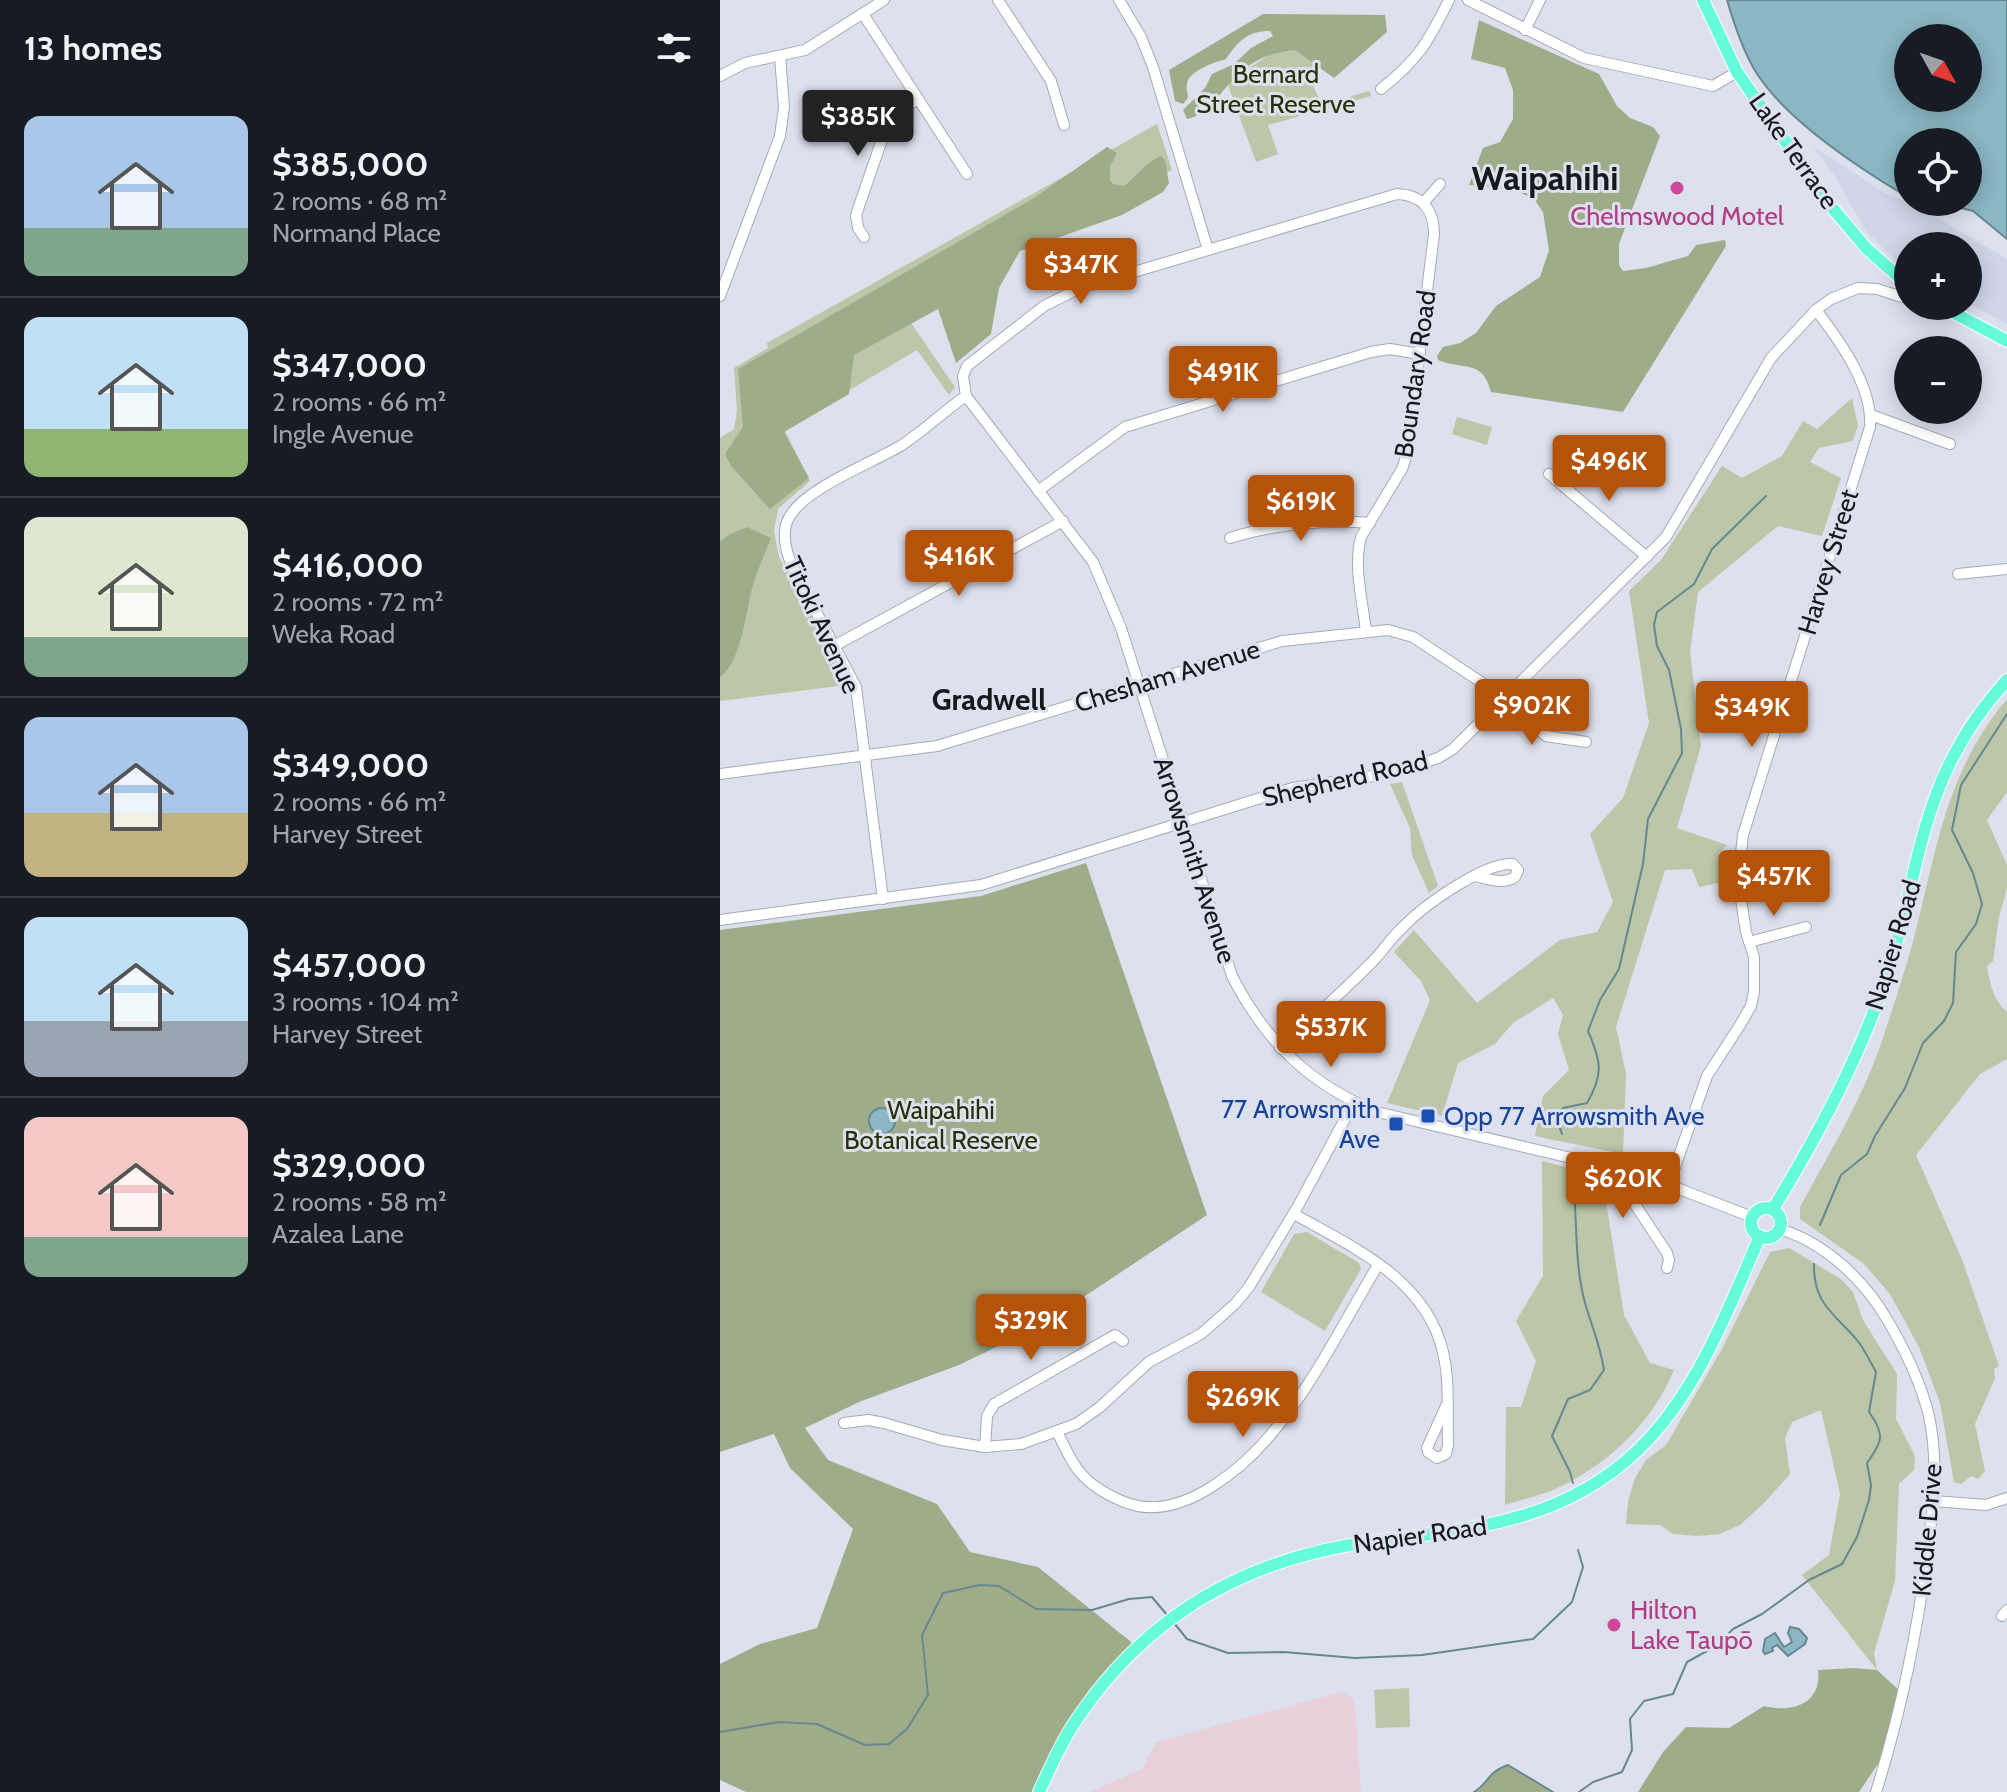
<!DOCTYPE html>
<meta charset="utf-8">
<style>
body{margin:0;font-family:Cabin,sans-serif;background:#242831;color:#f1f3f6;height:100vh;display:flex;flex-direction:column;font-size:30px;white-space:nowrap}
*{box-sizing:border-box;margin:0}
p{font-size:26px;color:#9ea1a6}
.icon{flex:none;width:44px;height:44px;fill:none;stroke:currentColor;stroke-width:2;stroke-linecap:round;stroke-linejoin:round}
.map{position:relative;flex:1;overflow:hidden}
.side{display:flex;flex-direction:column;background:#171b24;width:720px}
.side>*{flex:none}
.needle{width:52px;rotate:130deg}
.controls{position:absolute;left:1174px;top:24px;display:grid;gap:16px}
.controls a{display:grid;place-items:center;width:88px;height:88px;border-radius:50%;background:#171b24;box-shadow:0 4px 20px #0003;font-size:40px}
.price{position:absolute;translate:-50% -68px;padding:0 18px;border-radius:8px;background:#b45309;color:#fff;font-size:26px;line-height:52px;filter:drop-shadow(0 2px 4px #0008)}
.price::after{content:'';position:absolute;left:50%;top:48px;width:24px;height:18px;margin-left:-12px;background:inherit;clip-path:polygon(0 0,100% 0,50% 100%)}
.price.current{background:#222;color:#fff}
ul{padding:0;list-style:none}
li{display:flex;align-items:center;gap:24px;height:200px;padding:0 24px}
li+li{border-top:2px solid #363941}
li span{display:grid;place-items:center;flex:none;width:224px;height:160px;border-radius:16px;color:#555}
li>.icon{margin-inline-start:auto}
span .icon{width:96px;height:96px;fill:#fffc;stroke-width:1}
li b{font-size:34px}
h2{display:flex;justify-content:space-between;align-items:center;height:96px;padding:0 24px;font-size:34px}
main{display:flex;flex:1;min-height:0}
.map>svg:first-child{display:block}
.built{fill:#cfd6e9}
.industrial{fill:#e9d0da}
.green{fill:#bbc7a8}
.forest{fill:#9fac89}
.water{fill:#8ab7c3;stroke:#688891;stroke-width:2;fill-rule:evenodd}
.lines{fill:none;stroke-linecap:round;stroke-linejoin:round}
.stream{stroke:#688891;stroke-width:2}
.minor-casing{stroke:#a6aab5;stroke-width:12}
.major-casing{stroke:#fff;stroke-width:14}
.minor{stroke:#fff;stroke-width:10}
.major{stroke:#66fbdb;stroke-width:12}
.hotel-dot{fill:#d1479c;stroke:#dde1ed;stroke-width:3}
.transit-dot{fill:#1a4fb4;stroke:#dde1ed;stroke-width:3}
.labels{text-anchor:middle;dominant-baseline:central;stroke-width:6;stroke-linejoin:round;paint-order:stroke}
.park-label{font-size:26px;fill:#253107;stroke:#dde1ed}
.street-label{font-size:26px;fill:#17191d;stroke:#dde1ed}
.hotel-label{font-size:26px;fill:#b23c85;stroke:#dde1ed}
.transit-label{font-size:26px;fill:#164399;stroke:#dde1ed;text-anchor:end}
.quarter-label{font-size:30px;font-weight:bold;fill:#17191d;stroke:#dde1ed}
.district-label{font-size:34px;font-weight:bold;fill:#17191d;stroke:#dde1ed}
</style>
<main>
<section class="side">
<h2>13 homes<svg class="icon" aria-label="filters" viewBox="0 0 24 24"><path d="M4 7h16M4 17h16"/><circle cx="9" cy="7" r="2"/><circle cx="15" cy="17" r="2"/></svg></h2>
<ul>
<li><span style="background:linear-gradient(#a9c7e8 70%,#7fa58c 0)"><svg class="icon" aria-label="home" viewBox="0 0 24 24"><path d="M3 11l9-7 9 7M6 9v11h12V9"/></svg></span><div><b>$385,000</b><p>2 rooms · 68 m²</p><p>Normand Place</p></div></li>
<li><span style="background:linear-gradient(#bfe0f5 70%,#8fb573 0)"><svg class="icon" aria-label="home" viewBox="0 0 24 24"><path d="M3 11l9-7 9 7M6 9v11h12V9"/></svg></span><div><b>$347,000</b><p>2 rooms · 66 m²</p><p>Ingle Avenue</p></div></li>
<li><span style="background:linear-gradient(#dfe7d0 75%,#7fa58c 0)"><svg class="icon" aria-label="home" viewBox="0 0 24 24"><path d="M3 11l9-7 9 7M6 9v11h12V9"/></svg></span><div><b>$416,000</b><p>2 rooms · 72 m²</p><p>Weka Road</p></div></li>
<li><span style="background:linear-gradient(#a9c7e8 60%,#c2b280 0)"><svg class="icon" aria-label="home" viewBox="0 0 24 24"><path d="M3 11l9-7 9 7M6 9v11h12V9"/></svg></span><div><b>$349,000</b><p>2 rooms · 66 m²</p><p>Harvey Street</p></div></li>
<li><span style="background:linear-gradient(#bfe0f5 65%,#9aa5b1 0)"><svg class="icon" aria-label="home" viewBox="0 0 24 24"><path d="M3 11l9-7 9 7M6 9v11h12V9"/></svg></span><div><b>$457,000</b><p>3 rooms · 104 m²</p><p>Harvey Street</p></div></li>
<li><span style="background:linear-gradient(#f6c9c9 75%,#7fa58c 0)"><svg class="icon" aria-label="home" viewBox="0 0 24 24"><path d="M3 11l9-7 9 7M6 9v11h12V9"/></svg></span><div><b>$329,000</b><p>2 rooms · 58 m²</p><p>Azalea Lane</p></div></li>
</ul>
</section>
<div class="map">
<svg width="1287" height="1792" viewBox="0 0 1287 1792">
<rect width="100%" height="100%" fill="#dde1ed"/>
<path class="built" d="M1093 146 1165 193 1194 204 1287 259V324L1248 303V246H1188V268L1172 257 1146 231 1116 178Z"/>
<path class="industrial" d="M622 1692 631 1697 635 1705 641 1792H370L422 1769 436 1742Z"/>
<g class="green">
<path d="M571 41 593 43 598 69 588 74 602 105 649 91 651 96 548 125 558 154 536 162 507 82Z"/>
<path d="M437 124 452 170 296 250 191 323 235 387 229 395 197 350 64 429 90 481 58 509 54 531 59 557 117 662 126 685 0 701V438L14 429 17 411 14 368 48 348 47 343Z"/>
<path d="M1132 398 1138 426 1133 441 1099 448 1090 462 1121 478 1102 536 1058 526 978 592 970 652 981 746 957 828 1007 845 999 854 1002 882 979 887 972 869 945 870 896 1027 906 1074 903 1154 815 1136 823 1096 849 1070 838 1034 843 1015 833 998 793 1023 775 1044 738 1063 722 1116 667 1103 710 1000 701 981 674 952 694 930 757 1003 840 940 877 932 893 902 870 834 903 798 929 723 909 591 941 560 1002 466 1022 478 1062 456 1083 421 1097 429Z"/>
<path d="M737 417 772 427 767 445 732 434Z"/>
<path d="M1287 699V792L1267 820 1287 865V888L1279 917 1273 961 1267 966C1269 981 1274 1002 1287 1012V1059L1260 1074 1196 1155 1243 1262 1279 1366 1274 1369 1275 1378 1255 1424 1265 1471 1258 1479 1251 1476 1241 1484 1234 1482 1220 1403 1199 1347 1170 1294 1144 1264 1080 1219V1207C1110 1152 1143 1098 1163 1038 1174 1004 1186 969 1195 934 1217 847 1227 770 1287 699Z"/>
<path d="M682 782 718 886 709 893 692 855 690 828 670 784Z"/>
<path d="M822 1161 882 1176 904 1315 930 1363 954 1370C932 1423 886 1467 833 1490 818 1496 801 1500 785 1505L786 1407H801L816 1361 796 1321 823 1276Z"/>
<path d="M587 1232 639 1263 641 1269 605 1331 541 1292 574 1234Z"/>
<path d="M1069 1248 1121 1279 1133 1292 1143 1320 1177 1374 1176 1419 1195 1456 1194 1470 1179 1484 1175 1581 1154 1653 1157 1670 1082 1575 1109 1555 1120 1494 1101 1410 1072 1422 1065 1438 1070 1474 1045 1502 1020 1525 1000 1534 978 1536 953 1534 940 1525 906 1524 908 1501 915 1478 926 1460 946 1445 1002 1349 1050 1252Z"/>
<path d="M689 1688 690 1727 656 1728 654 1690Z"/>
</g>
<g class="forest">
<path d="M543 14 665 15 667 32 614 78 575 50C548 53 529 61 510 83 496 98 488 114 467 119L463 110 485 88 492 74 514 64 531 48 553 36 550 31C528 31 518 41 506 59 495 62 468 71 467 84 466 89 468 94 468 98L463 104 455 101 449 70Z"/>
<path d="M759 20 879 74 897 106 910 118 933 127 940 136 899 244V265L903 271 926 268 968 256 976 245 1005 240 1006 246 903 412 771 392C762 358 744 371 718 360L717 356 723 347 740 343 756 333 776 306 820 277 829 250 823 212 814 199 795 190 749 185 763 148 780 142 793 119V90L785 68 751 59Z"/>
<path d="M387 147 397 153 390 166V180L393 184 404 186C417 177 425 162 441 156L445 160 449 183 443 192 402 215 300 251 279 288 271 334 236 363 218 309 134 355 129 394 64 432 89 478 50 509 11 466 5 454 23 427 18 369 314 198Z"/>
<path d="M27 527 51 538C45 553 38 569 33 585 26 609 22 662 0 677V541L10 534Z"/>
<path d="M366 863 487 1215 320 1326 239 1365 139 1402 85 1428 108 1460 217 1504 250 1552 318 1567 416 1646 386 1677 318 1792H26L0 1780V1664L40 1644 97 1628 133 1529 70 1468 54 1434 0 1452V930L261 896Z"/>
<path d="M1134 1668 1157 1670 1182 1693 1166 1752 1139 1792H918L943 1752 966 1727 1009 1728 1044 1706C1072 1713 1102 1704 1098 1670Z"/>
<path d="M788 1765 833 1792H754C770 1782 766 1773 788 1765Z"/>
</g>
<g class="water">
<path d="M1007 0H1287V239L1253 211 1216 202H1248V142H1188V194L1181 193C1133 164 1063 118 1034 69 1022 48 1014 24 1007 0ZM1248 38V98H1188V38Z"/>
<circle cx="162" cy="1121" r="13"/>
<path d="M1070 1627 1079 1629 1087 1638 1085 1644 1068 1656 1057 1645 1052 1648 1053 1651 1045 1654 1043 1651 1045 1639 1055 1633 1064 1647 1072 1642 1068 1633Z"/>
</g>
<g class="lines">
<g class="stream">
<path d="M842 1134 836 1117 843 1108 867 1103C884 1074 881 1061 868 1031L880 1000 899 969 923 864 928 819 962 753 961 729 949 670 937 646 934 625 937 612 974 584 992 549 1046 496"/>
<path d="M1100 1225 1121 1175 1147 1154 1155 1136 1185 1088 1203 1043 1224 1021 1233 1003 1236 952 1256 924 1262 904 1253 873 1232 830 1241 785 1287 714"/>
<path d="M853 1483 850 1472 832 1436 848 1399 870 1390 884 1370C880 1344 872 1327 865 1303 855 1266 857 1226 854 1189"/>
<path d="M454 1623 467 1639 508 1653 564 1652 635 1658 702 1655 813 1639 852 1602 863 1567 858 1550"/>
<path d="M0 1732 59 1722 97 1724 145 1745 169 1744 187 1729 208 1695 202 1635 223 1593 260 1585 279 1586 316 1609 372 1610 409 1599 432 1597 447 1615"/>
<path d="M754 1792C770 1782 766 1773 788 1765L833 1792"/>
<path d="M859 1792 873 1782 902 1772 912 1750 910 1719 924 1701 953 1694 967 1662 996 1646 1013 1629 1042 1614 1089 1580 1122 1564 1137 1537 1149 1500 1151 1485 1147 1463C1163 1441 1165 1434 1149 1412L1156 1372C1151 1363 1146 1353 1140 1344 1118 1315 1093 1307 1094 1264"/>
</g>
<defs>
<g id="minor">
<path d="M278 0 331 81 344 125"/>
<path d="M399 0 421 37 433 67 488 250"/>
<path d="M748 0 864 58 993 86 1017 72"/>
<path d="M143 14 247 174"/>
<path d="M805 30 820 0"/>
<path d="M0 76 25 63 85 50 164 0"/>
<path d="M661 89C699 59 708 42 729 0"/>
<path d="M704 202 720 184"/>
<path d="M144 237 138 228 136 215 167 125 182 109 198 99"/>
<path d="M0 296 60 136 64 107 60 56"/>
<path d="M1151 415 1230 444"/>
<path d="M829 474 927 557"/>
<path d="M318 491 405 427 651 352 670 349 700 354"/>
<path d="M510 538C551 525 607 519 650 523"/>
<path d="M1238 574 1287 569"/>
<path d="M646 632C643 603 633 566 641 537L682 469 687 454 714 234C714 210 703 195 677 194L360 288 324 306 247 366 243 376 246 396 373 562 401 628 512 976C546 1042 589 1084 657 1112L923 1175 1032 1217"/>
<path d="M116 645 343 521"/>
<path d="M0 774 217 746 562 641 668 630 693 637 779 694 826 736 866 742"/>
<path d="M163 899 136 687 72 566C65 549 60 528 72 513 91 486 152 463 182 445 205 430 224 411 246 396"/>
<path d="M0 920 261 885 573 788 673 773 718 758 733 749 946 537 1051 358 1096 310 1111 299 1138 288 1157 289 1182 297 1188 295"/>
<path d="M1029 942 1086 927"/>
<path d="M560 1048C592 1019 625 990 655 959 664 949 672 937 683 927 703 906 764 862 793 864L798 870 795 877C783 885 769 879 755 876"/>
<path d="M923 1175 916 1206 947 1253 949 1260 947 1268"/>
<path d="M949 1184 987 1076 1020 1025 1031 1006 1034 992V957L1026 932 1018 880 1023 835 1150 427C1153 387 1120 341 1096 310"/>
<path d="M574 1214C634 1248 706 1279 723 1352 730 1382 727 1415 728 1445L726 1454 717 1458 708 1452 707 1448 726 1406"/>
<path d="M1059 1229C1105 1242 1145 1281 1168 1321 1185 1350 1201 1383 1209 1416 1219 1463 1213 1508 1207 1555 1197 1635 1180 1715 1156 1792"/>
<path d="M124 1423 148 1420 164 1423 222 1440 265 1447 301 1444 356 1424 380 1407 429 1362 481 1334 515 1304 529 1287 578 1206 634 1102"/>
<path d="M337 1432C344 1445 349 1458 358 1470 370 1485 385 1494 402 1501 460 1527 528 1465 561 1422 597 1377 628 1315 658 1265"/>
<path d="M265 1447 267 1416 274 1404 395 1335 403 1341"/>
<path d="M1214 1501 1266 1505 1287 1498"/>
<path d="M1282 1616 1287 1610"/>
</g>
<g id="major">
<path d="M983 0 1017 72 1109 204 1147 249 1188 285"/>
<path d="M1221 306 1287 341"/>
<circle cx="1046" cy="1223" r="15"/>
<path d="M1053 1209C1098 1135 1140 1057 1167 975 1190 906 1197 830 1229 765 1244 734 1264 705 1287 680"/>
<path d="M319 1792C330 1768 340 1744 355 1722 424 1617 525 1559 649 1542 748 1529 841 1524 918 1450 977 1393 1008 1310 1040 1236"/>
</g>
</defs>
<use href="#minor" class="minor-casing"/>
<use href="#major" class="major-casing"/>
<use href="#minor" class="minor"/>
<use href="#major" class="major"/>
</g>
<g class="hotel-dot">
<circle cx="957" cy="188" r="8"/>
<circle cx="894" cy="1625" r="8"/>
</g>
<g class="transit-dot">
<rect x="700" y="1108" width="16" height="16" rx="4"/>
<rect x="668" y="1116" width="16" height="16" rx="4"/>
</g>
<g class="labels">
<g class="park-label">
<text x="556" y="74">Bernard<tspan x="556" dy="30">Street Reserve</tspan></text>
<text x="221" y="1110">Waipahihi<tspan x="221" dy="30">Botanical Reserve</tspan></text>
</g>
<g class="street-label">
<text transform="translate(1074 151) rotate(55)">Lake Terrace</text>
<text transform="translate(695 374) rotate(-82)">Boundary Road</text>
<text transform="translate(1108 562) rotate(-73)">Harvey Street</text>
<text transform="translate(102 625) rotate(65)">Titoki Avenue</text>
<text transform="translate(447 676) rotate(-17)">Chesham Avenue</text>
<text transform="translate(625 779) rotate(-13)">Shepherd Road</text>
<text transform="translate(475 860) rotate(72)">Arrowsmith Avenue</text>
<text transform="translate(1173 945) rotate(-73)">Napier Road</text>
<text transform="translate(1207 1530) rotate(-85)">Kiddle Drive</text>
<text transform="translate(700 1535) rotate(-8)">Napier Road</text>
</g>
<g class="hotel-label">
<text x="957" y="216">Chelmswood Motel</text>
<text x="910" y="1610" text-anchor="start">Hilton<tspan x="910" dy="30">Lake Taupō</tspan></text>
</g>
<g class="transit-label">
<text x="660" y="1109">77 Arrowsmith<tspan x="660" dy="30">Ave</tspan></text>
<text x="724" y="1116" text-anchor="start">Opp 77 Arrowsmith Ave</text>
</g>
<g class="quarter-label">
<text x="269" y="699">Gradwell</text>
</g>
<g class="district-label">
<text x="825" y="178">Waipahihi</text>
</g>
</g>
</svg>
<div class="controls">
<a><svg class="needle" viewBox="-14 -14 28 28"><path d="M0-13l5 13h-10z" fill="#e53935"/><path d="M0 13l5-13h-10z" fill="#9ea1a6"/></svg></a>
<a><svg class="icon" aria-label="locate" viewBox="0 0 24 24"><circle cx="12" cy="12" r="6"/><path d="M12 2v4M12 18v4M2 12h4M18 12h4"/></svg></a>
<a>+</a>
<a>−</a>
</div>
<b class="price current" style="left:138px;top:158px">$385K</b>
<b class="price" style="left:361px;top:306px">$347K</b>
<b class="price" style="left:503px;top:414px">$491K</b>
<b class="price" style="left:889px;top:503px">$496K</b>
<b class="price" style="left:581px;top:543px">$619K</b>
<b class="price" style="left:239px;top:598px">$416K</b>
<b class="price" style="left:812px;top:747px">$902K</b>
<b class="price" style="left:1032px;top:749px">$349K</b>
<b class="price" style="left:1054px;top:918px">$457K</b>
<b class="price" style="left:611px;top:1069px">$537K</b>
<b class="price" style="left:903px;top:1220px">$620K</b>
<b class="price" style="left:311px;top:1362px">$329K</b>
<b class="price" style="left:523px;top:1439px">$269K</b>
</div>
</main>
